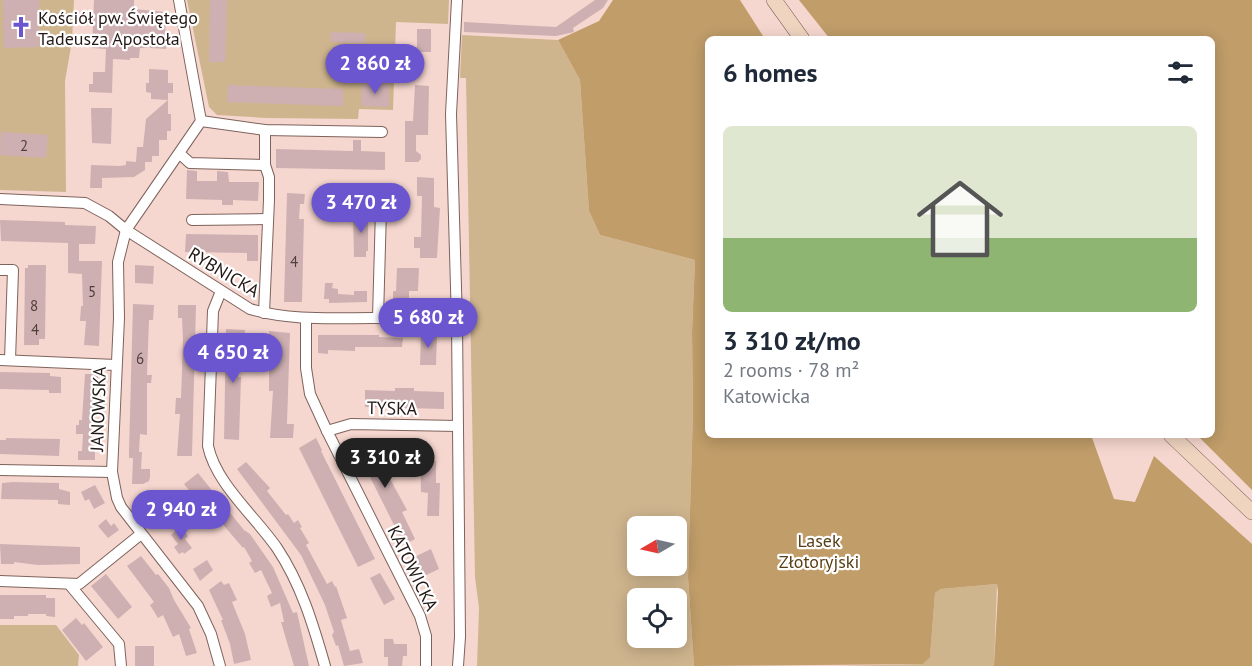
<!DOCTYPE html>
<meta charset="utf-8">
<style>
body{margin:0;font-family:"PT Sans",sans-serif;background:#f6f6f7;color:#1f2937;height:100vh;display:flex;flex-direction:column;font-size:22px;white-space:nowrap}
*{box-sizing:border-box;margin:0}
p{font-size:20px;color:#747a83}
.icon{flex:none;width:33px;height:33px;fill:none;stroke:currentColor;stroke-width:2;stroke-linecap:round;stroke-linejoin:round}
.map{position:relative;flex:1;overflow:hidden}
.side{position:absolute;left:705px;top:36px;width:510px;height:402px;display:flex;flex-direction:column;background:#fff;border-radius:9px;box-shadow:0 3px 15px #0003}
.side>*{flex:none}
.needle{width:39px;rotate:261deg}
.controls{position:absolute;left:627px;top:516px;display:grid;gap:12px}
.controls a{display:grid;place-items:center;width:60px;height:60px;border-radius:9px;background:#fff;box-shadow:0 3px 15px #0003;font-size:30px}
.price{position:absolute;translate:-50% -51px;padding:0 14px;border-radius:21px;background:#6c56d0;color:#fff;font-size:20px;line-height:39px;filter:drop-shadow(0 2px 3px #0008)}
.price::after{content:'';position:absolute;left:50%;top:36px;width:18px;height:14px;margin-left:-9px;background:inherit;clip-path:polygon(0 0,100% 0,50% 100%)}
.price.current{background:#222;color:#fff}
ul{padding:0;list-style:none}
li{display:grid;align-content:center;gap:12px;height:318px;padding:0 18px}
li span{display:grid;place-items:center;height:186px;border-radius:9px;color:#555}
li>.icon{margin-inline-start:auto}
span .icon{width:108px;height:108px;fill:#fffc;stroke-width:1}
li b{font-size:26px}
h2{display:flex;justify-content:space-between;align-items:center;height:72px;padding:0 18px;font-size:26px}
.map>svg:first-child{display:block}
.green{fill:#cfb58e;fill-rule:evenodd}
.forest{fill:#c09d69}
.building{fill:#cfb0b2}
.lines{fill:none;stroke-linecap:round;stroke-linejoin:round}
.street-casing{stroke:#7e635c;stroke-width:12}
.secondary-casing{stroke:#7e635c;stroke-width:16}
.street{stroke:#fff;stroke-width:10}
.secondary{stroke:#efd5c0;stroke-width:15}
.labels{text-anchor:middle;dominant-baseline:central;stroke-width:4.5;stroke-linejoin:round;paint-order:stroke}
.number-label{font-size:15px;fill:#4e3e3c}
.poi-label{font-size:18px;fill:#231815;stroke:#fff;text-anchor:start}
.street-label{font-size:18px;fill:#231815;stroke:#fff}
.park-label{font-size:18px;fill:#573e14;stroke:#fff}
</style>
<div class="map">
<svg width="1252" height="666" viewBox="0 0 1252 666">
<rect width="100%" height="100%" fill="#f6d7cf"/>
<g class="green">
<path d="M0 0H74L72 41 65 81 66 192 0 190Z"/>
<path d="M187 0H449L448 24 396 22 393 110 359 109 358 119 267 118 217 115 209 107Z"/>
<path d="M462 35 558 40 580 80 589 211 600 235 695 260 692 332 693 410 688 577 694 666H477L479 608 475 577 466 78H460ZM638 526H676V566H638ZM638 598H676V638H638Z"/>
<path d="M997 584 994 666H838L923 664 930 656 935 593 941 589Z"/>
<path d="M0 625H56L79 655 78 666H0Z"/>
</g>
<g class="forest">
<path d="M613 0H740L765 39H708V435H1091L1114 499 1135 502 1154 456 1252 544V666H994L998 592 997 584 941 589 935 593 930 657 923 664 694 666 688 577 693 410 692 332 695 260 600 235 589 211 580 80 558 40 599 21Z"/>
<path d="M799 0H1252V490L1197 435H1212V39H830Z"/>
</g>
<g class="building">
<path d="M3 0H39V47L4 48Z"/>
<path d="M94 0H134V9L166 12 165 39H167L166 49 150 48V45L147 48H140L139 58H130V60L113 59 112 93 89 92V84H93V72H105L106 49 92 48Z"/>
<path d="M210 0H227L225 62H209Z"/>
<path d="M595 0H608L603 8 573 28 574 32 556 36 464 32V22L556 27Z"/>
<rect x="417" y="29" width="14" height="23"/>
<path d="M331 32 365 33V43L331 42Z"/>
<path d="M149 69 168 70V83H173V93H168V100L151 99V93L146 92V83H149Z"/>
<path d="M362 84H389V107L361 106Z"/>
<path d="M228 85 343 89V106L227 102Z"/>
<path d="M415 85 429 86 428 135H416V151L421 155V159L418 162H405V121H413Z"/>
<path d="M168 100V114H171V131H167V140H159V156H152V162H145V170L134 177 102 178V188H90L91 165 120 166 126 165V161L136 162 137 147H143L146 119Z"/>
<path d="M91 108H112L111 144 92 143Z"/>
<path d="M1 132 48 135 46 158 0 155Z"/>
<path d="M353 140H361V151L385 152V170L276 168V149L353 151Z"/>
<path d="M187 170 197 171V181H217V171L228 172 229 182H259L258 201 233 200V205H222V200L186 199Z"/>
<path d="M417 177 434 178V207L440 208 437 258H420V248H414V237H421L422 196H417Z"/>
<path d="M287 193 305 194 304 204H300L299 219H304L302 302H284Z"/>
<path d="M326 199 341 200 340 217 325 216Z"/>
<path d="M353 213H368V251H366V257H354Z"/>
<path d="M0 220 65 222V225L96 226 95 244H79V261H102L99 346 84 345 86 321H80L81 306H83L82 274 68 273V243L1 241Z"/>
<path d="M186 234 258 235V261H247V253L185 252Z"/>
<path d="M28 265H46L45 339H39V345H24L25 268H28Z"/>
<path d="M135 265 154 266 153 284 135 283Z"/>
<path d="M397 268H419L418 291H409V307L393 306V291H396Z"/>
<path d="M325 283H333L332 288 338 289V294L354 295V291H367V302L329 303V299H324Z"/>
<path d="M133 304 154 305 153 320H149L147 375H152L151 383H147V435L140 434 139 452H142L141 469H150V477L149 481 143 484H132L133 458H129V451Z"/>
<path d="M178 305H196L192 456H177L180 414H175L176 398H181L183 341 182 318H178Z"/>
<path d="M226 329 245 330 244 344H239L238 377H241L239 440 224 439Z"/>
<path d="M269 331 290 333 287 424H294L293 438H270L273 391H269Z"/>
<path d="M421 333 437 335 436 365H420Z"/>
<path d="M318 335H379V337L403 338 402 347H355V351L328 350V354L318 353Z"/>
<path d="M0 372 50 373V376L61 377V393H49V390L0 389Z"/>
<path d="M85 374H98V410H92L91 445 95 446V460H78V451H82L83 434H76V425H79V420H82Z"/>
<path d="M395 388H414V391L444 392V409L365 407V390L395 391Z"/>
<path d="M6 438 60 439 59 456 0 454V440H6Z"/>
<path d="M316 438 322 450 321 451 375 559 358 567 299 448Z"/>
<path d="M365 438 369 445 371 444 407 510 402 512 415 539 404 545 353 443Z"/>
<rect x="400" y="438" width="14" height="13"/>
<path d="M420 458 436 461V483H440L439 516H427L428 493 421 492Z"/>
<path d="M246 462 270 488 267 491 286 515 288 514 294 523 298 520 302 527 300 528 309 543 306 545 327 584 332 581 335 587 336 586 347 618 341 620 350 651 359 649 363 663 344 666 338 645 336 646 332 635 334 632 325 605 301 555 237 469Z"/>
<path d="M198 473 244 530 250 534 273 567 293 613 297 612 309 666H294L281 622H284L280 603 271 607 267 596 272 593 261 570 255 573 249 563 252 561 244 547 243 548 214 514 212 516 195 492 192 494 184 484Z"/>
<path d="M13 482 59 483V489L70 492V505L58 504V500L1 499 2 483Z"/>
<path d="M95 485 105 503 94 509 89 499 85 501 81 492Z"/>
<path d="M106 519 111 526 114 523 119 530 108 538 98 526Z"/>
<path d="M180 527 188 536 185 539 192 548 184 554 183 552 179 554 174 547 178 544 171 535Z"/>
<path d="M0 544 80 547V564L38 565 14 562V564H1Z"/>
<path d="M431 549 439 569 422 577 410 559Z"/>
<path d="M141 556 156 575 158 574 169 588 174 600 191 628 189 629 197 653 186 656 179 634 173 637 163 615 158 618 150 605 154 602 127 566Z"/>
<path d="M207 560 213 570 200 581 193 569Z"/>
<path d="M380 573 395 599 384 605 370 578Z"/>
<path d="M106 574 132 607 118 619 91 586Z"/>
<path d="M221 581 224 585 229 583 237 600 232 602 245 634 251 660 234 664 230 644 221 620H223L209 590Z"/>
<path d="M0 595H46V598H55V617L46 616V614H28V616H14V619H0Z"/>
<path d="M76 618 82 625 84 623 103 647 86 661 62 630Z"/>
<path d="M384 639H393L394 644H407V656H403L402 666H388V657H384Z"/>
<rect x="135" y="646" width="19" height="20"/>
</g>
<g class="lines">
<defs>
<g id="street">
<path d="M179 0 201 121 126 230 118 262 119 318 112 472 117 498 121 507 198 606 211 634 220 666"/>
<path d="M457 0 451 114 457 322 460 637 458 666"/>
<path d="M201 121 265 130 382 132"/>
<path d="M180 154 190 163 265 165"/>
<path d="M0 199 85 203 109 216 126 230 250 309C291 321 332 318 374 318 402 318 430 321 457 322"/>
<path d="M192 220 268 219"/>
<path d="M0 270H13L10 360"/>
<path d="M221 291 213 311 208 446C216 484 255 516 277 548 301 584 313 624 325 666"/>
<path d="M264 313 269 200V177L265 165V130"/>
<path d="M306 318V368L310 394 327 431 420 616 426 636V666"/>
<path d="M378 318 381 209"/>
<path d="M0 360 116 365"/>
<path d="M327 431 351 424 458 426"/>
<path d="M0 470 112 472"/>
<path d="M0 581 79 584 141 534"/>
<path d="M69 584 119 644 121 666"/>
</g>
<g id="secondary">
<path d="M774 0 802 39"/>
<path d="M1171 435 1252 512"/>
</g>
</defs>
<use href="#street" class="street-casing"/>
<use href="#secondary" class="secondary-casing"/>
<use href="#street" class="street"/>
<use href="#secondary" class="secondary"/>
</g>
<defs>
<symbol id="church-bare" viewBox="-9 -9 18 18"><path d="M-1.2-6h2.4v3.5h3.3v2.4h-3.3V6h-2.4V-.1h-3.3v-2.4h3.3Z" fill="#6c56d0" stroke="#fff" stroke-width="2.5" paint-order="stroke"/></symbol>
</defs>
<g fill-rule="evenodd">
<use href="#church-bare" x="6" y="12" width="30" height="30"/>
</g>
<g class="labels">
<g class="number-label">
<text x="24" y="145">2</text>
<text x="294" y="261">4</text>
<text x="92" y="291">5</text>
<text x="34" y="305">8</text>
<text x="35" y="329">4</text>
<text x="140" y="358">6</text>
</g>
<g class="poi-label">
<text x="38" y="17">Kościół pw. Świętego<tspan x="38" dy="21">Tadeusza Apostoła</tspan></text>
</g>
<g class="street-label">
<text transform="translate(224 272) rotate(31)">RYBNICKA</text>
<text transform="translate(392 408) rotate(1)">TYSKA</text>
<text transform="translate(98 409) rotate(-88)">JANOWSKA</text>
<text transform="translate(413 568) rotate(64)">KATOWICKA</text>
</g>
<g class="park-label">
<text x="819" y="540">Lasek<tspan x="819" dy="21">Złotoryjski</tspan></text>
</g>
</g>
</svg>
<div class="controls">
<a><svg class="needle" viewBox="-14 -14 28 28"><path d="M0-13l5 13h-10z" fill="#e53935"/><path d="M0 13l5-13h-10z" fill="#747a83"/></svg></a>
<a><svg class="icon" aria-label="locate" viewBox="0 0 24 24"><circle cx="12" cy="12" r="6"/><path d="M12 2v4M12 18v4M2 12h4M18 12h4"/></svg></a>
</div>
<b class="price" style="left:375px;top:95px">2 860 zł</b>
<b class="price" style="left:361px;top:234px">3 470 zł</b>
<b class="price" style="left:428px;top:349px">5 680 zł</b>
<b class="price" style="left:233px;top:384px">4 650 zł</b>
<b class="price current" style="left:385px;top:489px">3 310 zł</b>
<b class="price" style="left:181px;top:541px">2 940 zł</b>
<section class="side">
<h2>6 homes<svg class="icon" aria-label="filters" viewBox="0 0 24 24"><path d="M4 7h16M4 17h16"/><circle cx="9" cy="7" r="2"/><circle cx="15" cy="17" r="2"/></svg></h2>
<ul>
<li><span style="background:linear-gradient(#dfe7d0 60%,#8fb573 0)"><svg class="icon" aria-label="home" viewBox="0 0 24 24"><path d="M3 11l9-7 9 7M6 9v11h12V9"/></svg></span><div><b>3 310 zł/mo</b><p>2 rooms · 78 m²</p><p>Katowicka</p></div></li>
</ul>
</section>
</div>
